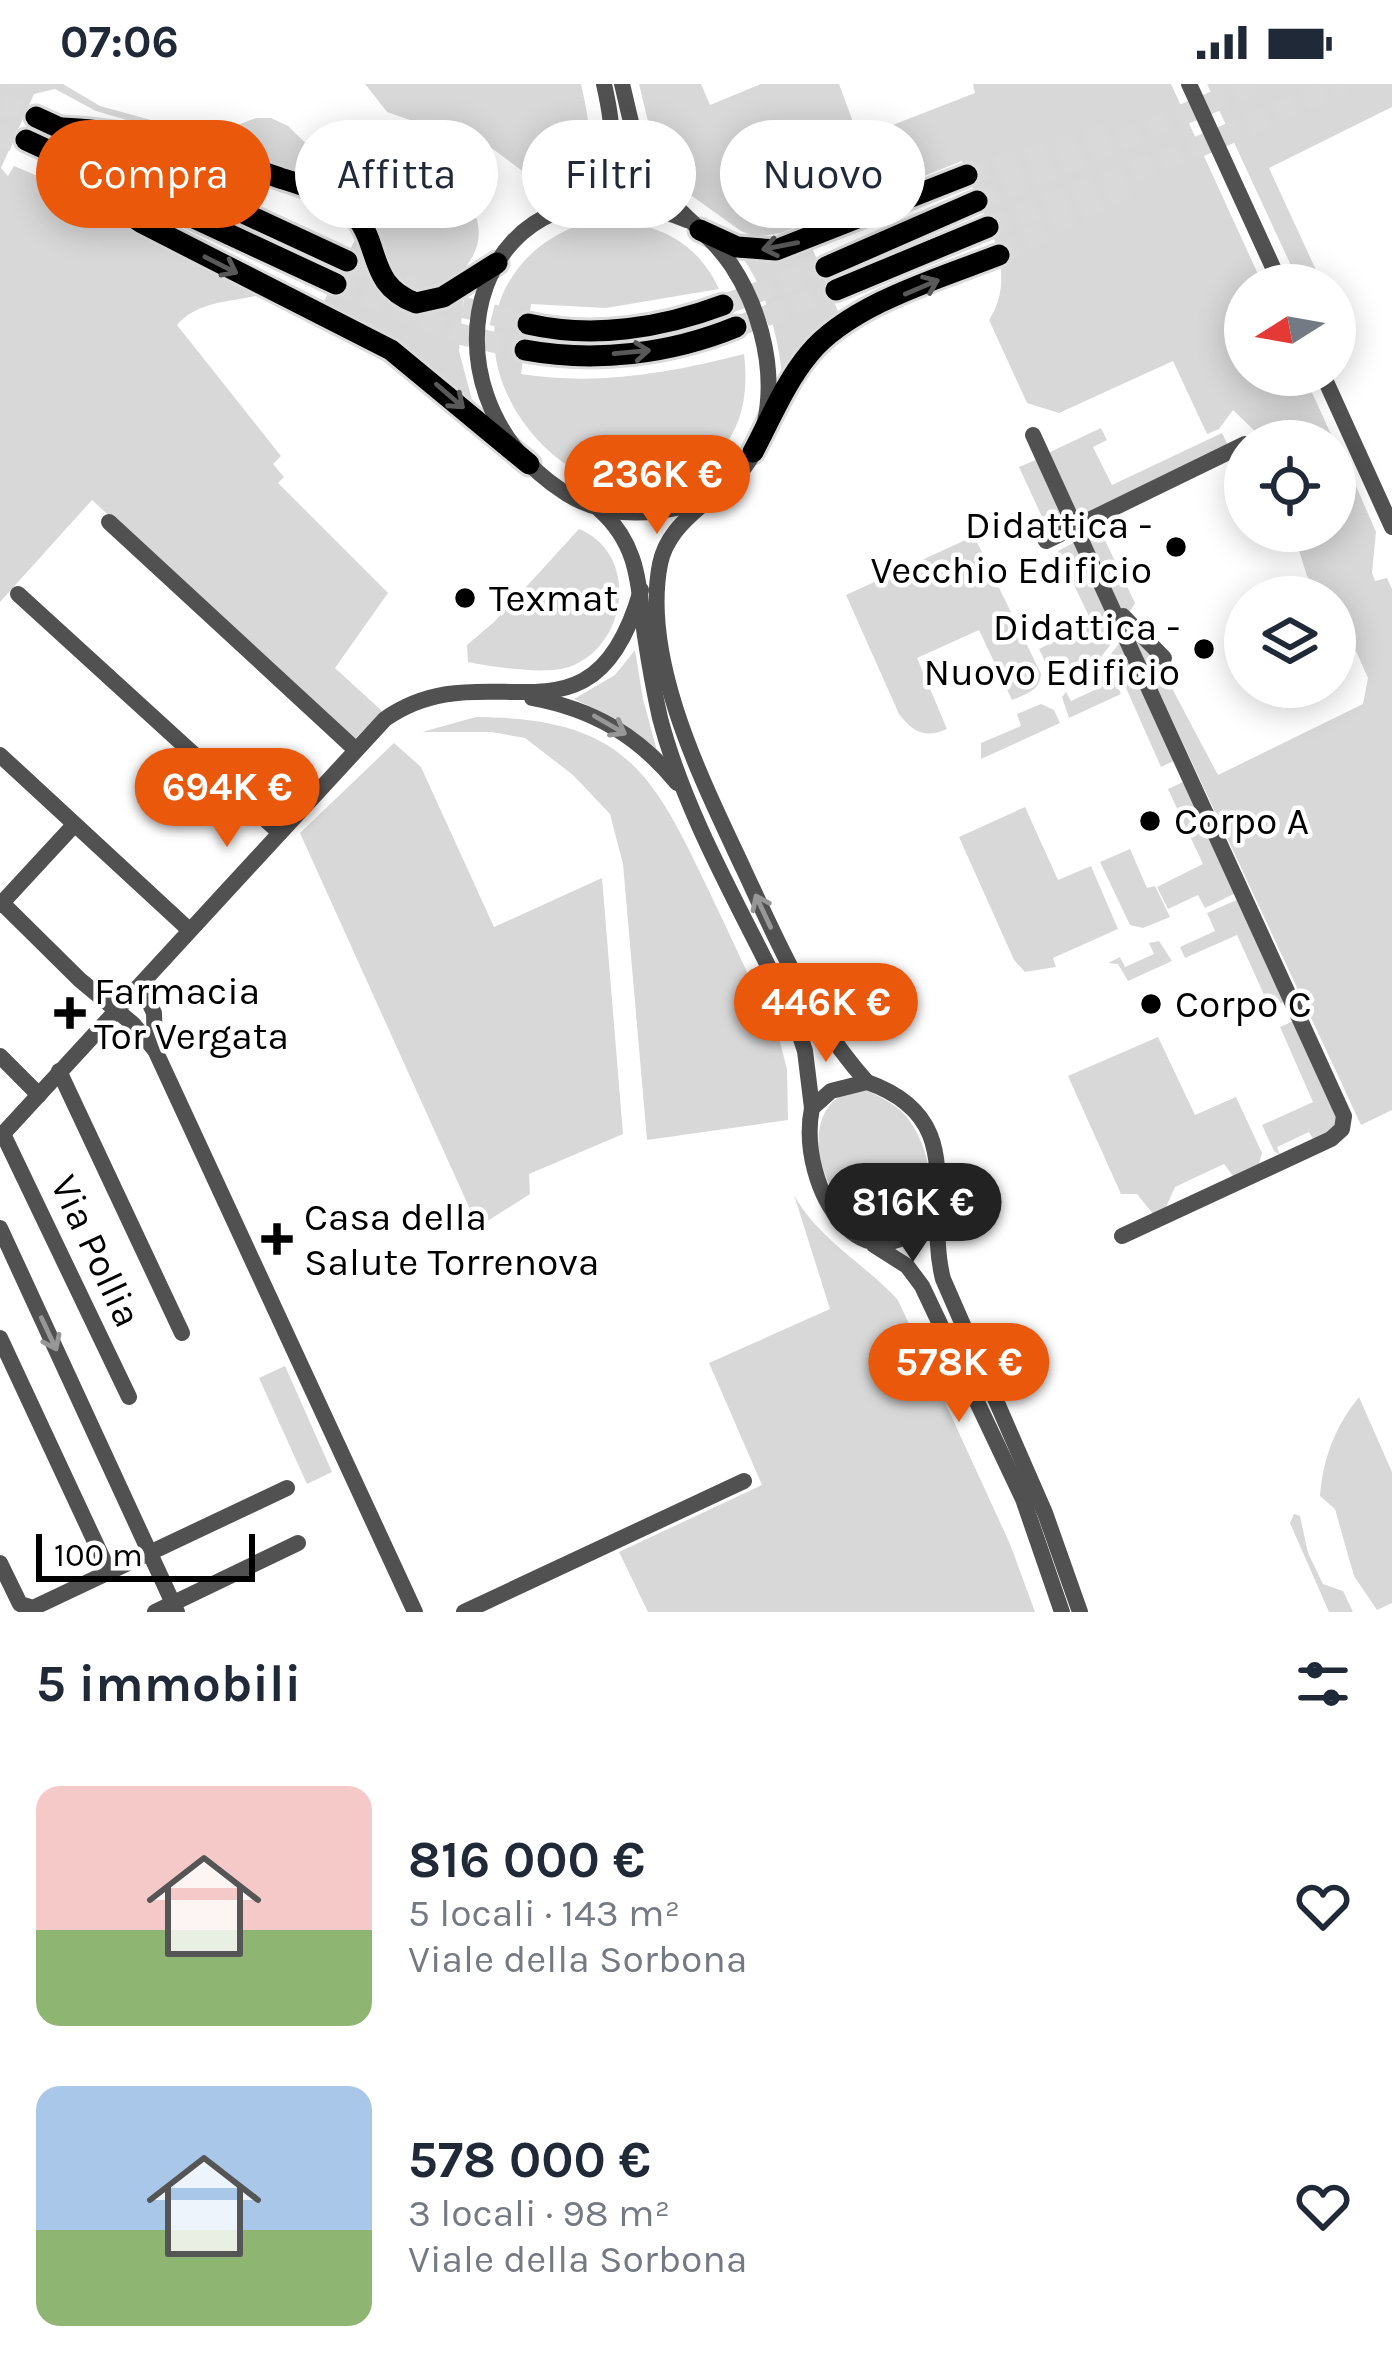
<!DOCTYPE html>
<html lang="it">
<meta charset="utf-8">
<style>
body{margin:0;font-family:Karla,sans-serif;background:#f2f2f3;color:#1f2937;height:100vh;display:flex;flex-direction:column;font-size:45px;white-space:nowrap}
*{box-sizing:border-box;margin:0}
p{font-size:39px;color:#747a83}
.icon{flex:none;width:66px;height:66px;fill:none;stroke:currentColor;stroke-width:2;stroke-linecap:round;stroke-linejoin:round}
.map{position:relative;height:1528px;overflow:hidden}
.drawer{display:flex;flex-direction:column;background:#fff;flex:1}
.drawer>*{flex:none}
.hud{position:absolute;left:36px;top:36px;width:1320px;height:108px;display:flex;gap:24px}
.needle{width:78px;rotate:259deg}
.controls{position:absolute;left:1224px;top:180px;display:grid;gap:24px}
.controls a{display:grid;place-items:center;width:132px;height:132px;border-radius:50%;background:#fff;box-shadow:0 6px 30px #0003;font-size:60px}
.scale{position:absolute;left:36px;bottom:30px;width:219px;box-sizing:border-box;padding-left:12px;border:6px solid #000;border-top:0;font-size:33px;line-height:42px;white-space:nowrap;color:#000;-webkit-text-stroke:9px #fff;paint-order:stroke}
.price{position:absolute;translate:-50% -102px;padding:0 27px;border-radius:42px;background:#ea580c;color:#fff;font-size:39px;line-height:78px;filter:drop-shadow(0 3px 6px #0008)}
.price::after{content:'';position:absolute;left:50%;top:72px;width:36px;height:27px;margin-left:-18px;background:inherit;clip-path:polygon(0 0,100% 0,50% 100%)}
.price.current{background:#222;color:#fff}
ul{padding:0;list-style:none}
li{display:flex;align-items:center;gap:36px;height:300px;padding:0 36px}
li span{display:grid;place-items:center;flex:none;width:336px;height:240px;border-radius:24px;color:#555}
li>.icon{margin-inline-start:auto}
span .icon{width:144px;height:144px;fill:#fffc;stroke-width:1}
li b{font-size:51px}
h2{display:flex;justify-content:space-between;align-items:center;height:144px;padding:0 36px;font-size:51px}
.pill{padding:0 42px;border-radius:54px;background:#fff;box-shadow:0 6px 30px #0003;font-size:42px;line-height:108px}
.pill.current{background:#ea580c;color:#fff}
.status{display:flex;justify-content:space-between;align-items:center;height:84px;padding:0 60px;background:#fff;direction:ltr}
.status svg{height:33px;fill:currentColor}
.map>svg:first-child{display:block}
.green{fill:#d8d8d8}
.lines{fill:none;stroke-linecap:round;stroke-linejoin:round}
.major-tunnel{stroke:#d9d9d9;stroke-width:21;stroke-dasharray:21 10;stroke-linecap:butt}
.major-casing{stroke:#dbdbdb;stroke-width:27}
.minor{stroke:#515151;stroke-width:16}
.major{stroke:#000;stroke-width:21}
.oneway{stroke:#595959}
.oneway2{stroke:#979797}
.poi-dot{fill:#000;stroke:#fff;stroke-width:4.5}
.labels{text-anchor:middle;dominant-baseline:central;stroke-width:9;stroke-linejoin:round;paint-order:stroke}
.poi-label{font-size:39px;fill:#000;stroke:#fff;text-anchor:start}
.street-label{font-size:39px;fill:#000;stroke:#fff}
</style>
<div class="status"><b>07:06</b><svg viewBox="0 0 49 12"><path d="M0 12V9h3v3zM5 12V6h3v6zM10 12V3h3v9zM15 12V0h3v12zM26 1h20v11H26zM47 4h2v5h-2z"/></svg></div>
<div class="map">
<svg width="1392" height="1528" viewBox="0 0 1392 1528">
<rect width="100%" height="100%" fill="#fff"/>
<g class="green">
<path d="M0 0H63L100 22 191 47H222L256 34H271L288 42 317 70 448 115 477 135C481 153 478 165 468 180 452 203 416 220 395 193 373 163 384 135 347 112L205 59 96 27 55 5 34 10 1 84 8 92 14 82 74 107 271 207C239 220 201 213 177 241L281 372 273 380 284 393 278 399 388 509 335 584 382 627 354 656 92 416 0 518Z"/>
<path d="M365 0H581C592 49 602 95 533 95L493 65 387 28Z"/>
<path d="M639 0H701L710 21 761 0H839L859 54 975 9 973 0H1171L1263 201H1245V291H1304L1334 357 1263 355 1233 326 1219 345 1207 350 1173 277 1059 329 1027 319 989 236C1022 185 980 128 962 77L781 149 755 153 741 147 671 97 656 71Z"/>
<path d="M1207 0H1392V23L1269 84 1322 199 1300 201Z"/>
<path d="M597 136C651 137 695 153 719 205L606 224 531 220 521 290C597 302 670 289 744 270 749 311 742 349 710 378 605 474 436 301 514 190 534 161 563 144 597 136Z"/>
<path d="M358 150 422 228 442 226 463 216 459 267 473 320 412 270 326 223 324 217Z"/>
<path d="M811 161 840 232 821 243 782 291C778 251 766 206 742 173L770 176Z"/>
<path d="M1101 344 1107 356 1093 363 1112 401 1222 349 1229 363 1080 434 1082 429 1076 428 1048 369Z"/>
<path d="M1335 371 1343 372 1376 448 1372 489 1375 497 1387 494 1392 505V1026L1361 1041 1134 554 1157 576 1218 691 1363 620 1368 594 1356 567 1342 557 1335 542V513H1322L1307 492 1293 447H1335Z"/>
<path d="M1038 375 1067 439 1049 448 1019 383Z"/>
<path d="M579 445C640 470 628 562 569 583 546 591 492 583 468 578L467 561 494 538Z"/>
<path d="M1100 446 1135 519 1128 531 1116 519 1086 453Z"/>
<path d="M974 452 1041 590C1040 607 1026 610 1012 616L979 546 917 574 947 645C925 655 913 648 899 630L846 511Z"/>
<path d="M1075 458 1119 550 1093 583 1088 573 1057 587 1060 596 1052 592 1039 565 1086 542 1092 547 1094 543 1058 467Z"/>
<path d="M1121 557 1176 676 1161 683 1111 570Z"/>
<path d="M635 566 643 615 657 667 616 635 574 615 615 591Z"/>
<path d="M1106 574 1121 610 1069 634 1062 613 1066 608 1071 617 1103 602 1096 587Z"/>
<path d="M1041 620 1054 626 1060 639 981 675V659L1021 642 1017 630Z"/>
<path d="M476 633C622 634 651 684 709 807 733 857 756 908 780 958L787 985 788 1036 647 1056 623 780 610 730 573 691 525 654 491 648H422Z"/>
<path d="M394 659 421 683 494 843 602 794 623 1050 529 1090 530 1110 478 1143 300 749Z"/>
<path d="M1185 697 1238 808 1205 824 1198 811 1168 825 1157 803 1203 780 1168 705Z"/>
<path d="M1025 723 1058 796 1091 782 1118 845 1053 874 1056 883 1025 888 1014 876 959 753Z"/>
<path d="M1130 765 1147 804 1155 802 1170 833 1143 844 1130 841 1100 778Z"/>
<path d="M1241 814 1288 916 1270 924 1237 851 1185 874 1180 863 1215 847 1207 829Z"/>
<path d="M1159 857 1172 877 1128 897 1118 880 1108 879 1120 873 1125 883 1154 870 1149 859Z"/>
<path d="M1296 936 1338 1029 1333 1047 1314 1057 1309 1048 1277 1063 1280 1071 1274 1067 1262 1041 1313 1018 1280 943Z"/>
<path d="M1158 953 1195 1031 1236 1013 1262 1069 1259 1080 1233 1092 1224 1080 1175 1103 1166 1123 1153 1130 1137 1110H1121L1068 992Z"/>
<path d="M866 1006C880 1013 894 1019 905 1031 928 1057 944 1117 909 1140 849 1178 785 1048 839 1013 846 1009 858 1008 866 1006Z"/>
<path d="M794 1111C819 1156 864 1179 898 1216L1010 1460 1035 1528H648L619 1468 762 1401 709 1279 830 1225Z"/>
<path d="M285 1282 332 1388 307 1400 259 1294Z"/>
<path d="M1359 1313 1392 1388V1519L1377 1526 1354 1492 1335 1425 1320 1412C1323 1374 1335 1343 1359 1313Z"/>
<path d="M1294 1430 1300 1432 1308 1469 1323 1500 1343 1507 1353 1528H1329L1290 1439Z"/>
</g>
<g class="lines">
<g class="major-tunnel">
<path d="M0 63 11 34 16 0"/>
<path d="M967 91 1112 49"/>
<path d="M977 117 1256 0"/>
<path d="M988 143 1198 63 1344 0"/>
<path d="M999 171 1135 98"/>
<path d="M347 177 462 223 528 240"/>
<path d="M336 200 460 250 525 266"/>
<path d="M723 221 826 183"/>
<path d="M736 243 836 206"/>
</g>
<defs>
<g id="major">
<path d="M36 33 347 177"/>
<path d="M62 44C138 47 209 69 280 94 302 101 330 109 348 125 384 155 363 199 416 219L443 213 497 179"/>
<path d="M26 56 336 200"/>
<path d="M54 70 110 118 142 139 391 266 529 380"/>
<path d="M700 146 737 163 776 166 967 91"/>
<path d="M826 183 977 117"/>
<path d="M836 206 988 143"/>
<path d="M528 240C593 255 662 244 723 221"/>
<path d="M525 266C595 279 670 270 736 243"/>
<path d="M753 368C770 336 785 299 809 270 850 220 940 194 999 171"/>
</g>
</defs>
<use href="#major" class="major-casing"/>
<g class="minor">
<path d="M622 0C630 32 635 66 653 95 675 128 710 149 732 182 783 259 793 396 681 423 642 432 601 431 567 410 402 307 476 50 687 136"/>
<path d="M1189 0 1281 201"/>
<path d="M584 118C615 72 616 54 604 0"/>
<path d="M1323 291 1392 443"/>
<path d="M1033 351 1344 1032 1342 1045 1331 1055 1122 1152"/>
<path d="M701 422C682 438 665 455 660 480 641 578 704 700 744 786 779 861 811 936 867 998"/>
<path d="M600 426C640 462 638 502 645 552 649 579 654 607 660 634 687 738 750 840 795 937L805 967 812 1024"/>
<path d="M109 438 356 666"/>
<path d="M1046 457 1245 360"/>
<path d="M18 510 279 748"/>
<path d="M1123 532 1164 574"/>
<path d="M532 614C592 625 638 651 677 699"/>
<path d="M0 671 185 842"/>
<path d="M0 817 80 896 133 940 155 966 415 1528"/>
<path d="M0 821 74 741"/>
<path d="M142 903 154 929 155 966"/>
<path d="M0 972 39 1011"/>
<path d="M59 987 182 1249"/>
<path d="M3 1050 129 1313"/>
<path d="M0 1053 385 635C489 562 592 679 641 506"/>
<path d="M937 1122C867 1219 796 1103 812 1024L831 1007 867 998C972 1035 923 1118 943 1195L1045 1429 1080 1528"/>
<path d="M0 1144 177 1528"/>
<path d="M874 1161 907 1182 922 1202 1023 1415 1062 1528"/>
<path d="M0 1254 110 1490"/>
<path d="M0 1479 20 1520 33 1524 287 1404"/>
<path d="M155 1528 298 1459"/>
<path d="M464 1528 744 1397"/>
</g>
<use href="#major" class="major"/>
</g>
<defs><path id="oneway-shaft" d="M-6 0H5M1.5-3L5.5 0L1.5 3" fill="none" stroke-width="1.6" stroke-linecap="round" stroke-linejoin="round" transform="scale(3)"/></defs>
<g class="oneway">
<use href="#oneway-shaft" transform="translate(780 162) rotate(169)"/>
<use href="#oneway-shaft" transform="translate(221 181) rotate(27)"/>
<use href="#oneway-shaft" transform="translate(922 203) rotate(-23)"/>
<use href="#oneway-shaft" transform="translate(632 268) rotate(-5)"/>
<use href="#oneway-shaft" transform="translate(450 312) rotate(41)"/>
</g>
<g class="oneway2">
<use href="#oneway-shaft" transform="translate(610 641) rotate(30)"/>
<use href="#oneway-shaft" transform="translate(763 827) rotate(-115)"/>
<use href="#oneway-shaft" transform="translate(49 1250) rotate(65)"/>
</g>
<g class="poi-dot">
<circle cx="1176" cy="463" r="12"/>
<circle cx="465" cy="514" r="12"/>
<circle cx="1204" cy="565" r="12"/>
<circle cx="1150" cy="737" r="12"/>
<circle cx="1151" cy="920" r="12"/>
<path d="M64 911h12v12h12v12h-12v12h-12v-12h-12v-12h12z"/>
<path d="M271 1137h12v12h12v12h-12v12h-12v-12h-12v-12h12z"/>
</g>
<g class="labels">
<g class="poi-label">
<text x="1152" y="441" text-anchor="end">Didattica -<tspan x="1152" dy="45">Vecchio Edificio</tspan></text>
<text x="489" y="514">Texmat</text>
<text x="1180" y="543" text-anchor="end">Didattica -<tspan x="1180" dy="45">Nuovo Edificio</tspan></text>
<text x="1174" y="737">Corpo A</text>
<text x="94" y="907">Farmacia<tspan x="94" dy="45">Tor Vergata</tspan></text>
<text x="1175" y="920">Corpo C</text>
<text x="304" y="1133">Casa della<tspan x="304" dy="45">Salute Torrenova</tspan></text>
</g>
<g class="street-label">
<text transform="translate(96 1167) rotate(65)">Via Pollia</text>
</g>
</g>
</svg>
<div class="controls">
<a><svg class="needle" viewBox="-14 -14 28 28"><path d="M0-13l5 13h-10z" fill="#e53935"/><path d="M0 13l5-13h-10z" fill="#747a83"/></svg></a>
<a><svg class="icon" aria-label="locate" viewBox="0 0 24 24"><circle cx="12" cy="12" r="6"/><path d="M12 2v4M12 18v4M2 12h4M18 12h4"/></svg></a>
<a><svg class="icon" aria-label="layers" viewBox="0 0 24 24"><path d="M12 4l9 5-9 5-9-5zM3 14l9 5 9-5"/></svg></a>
</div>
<div class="scale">100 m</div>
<b class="price" style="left:657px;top:453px">236K €</b>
<b class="price" style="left:227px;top:766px">694K €</b>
<b class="price" style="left:826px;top:981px">446K €</b>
<b class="price current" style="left:913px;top:1181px">816K €</b>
<b class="price" style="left:959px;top:1341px">578K €</b>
<div class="hud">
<a class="pill current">Compra</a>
<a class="pill">Affitta</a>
<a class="pill">Filtri</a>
<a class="pill">Nuovo</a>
</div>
</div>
<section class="drawer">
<h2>5 immobili<svg class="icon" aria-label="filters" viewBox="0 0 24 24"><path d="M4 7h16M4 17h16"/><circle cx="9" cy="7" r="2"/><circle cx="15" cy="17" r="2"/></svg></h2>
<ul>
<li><span style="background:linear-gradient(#f6c9c9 60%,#8fb573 0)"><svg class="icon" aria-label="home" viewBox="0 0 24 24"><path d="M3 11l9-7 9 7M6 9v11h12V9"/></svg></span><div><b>816 000 €</b><p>5 locali · 143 m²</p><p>Viale della Sorbona</p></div><svg class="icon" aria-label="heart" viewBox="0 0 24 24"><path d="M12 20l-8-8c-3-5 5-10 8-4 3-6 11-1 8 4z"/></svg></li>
<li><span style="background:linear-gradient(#a9c7e8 60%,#8fb573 0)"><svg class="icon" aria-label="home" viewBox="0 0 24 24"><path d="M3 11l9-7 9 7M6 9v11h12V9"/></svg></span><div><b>578 000 €</b><p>3 locali · 98 m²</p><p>Viale della Sorbona</p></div><svg class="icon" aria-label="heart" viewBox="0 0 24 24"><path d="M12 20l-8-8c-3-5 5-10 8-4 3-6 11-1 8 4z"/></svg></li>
</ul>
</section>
